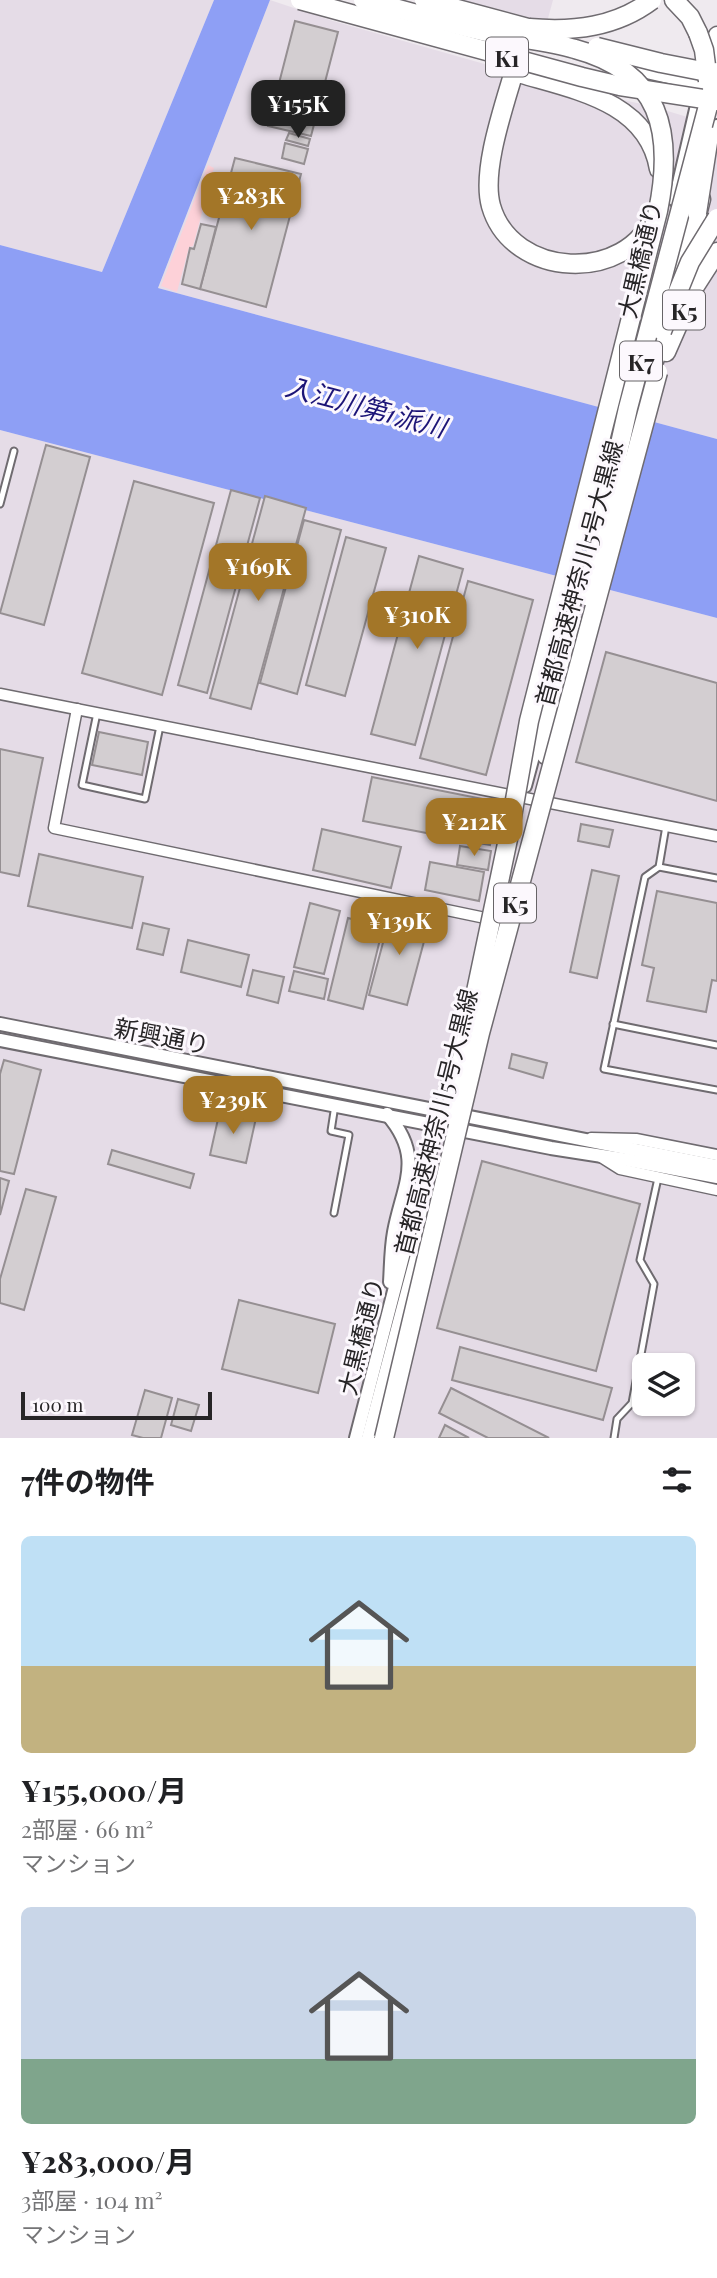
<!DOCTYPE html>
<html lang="ja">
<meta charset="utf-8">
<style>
body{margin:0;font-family:"Playfair Display","Noto Sans JP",serif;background:#f6f6f6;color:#202124;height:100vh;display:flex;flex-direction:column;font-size:26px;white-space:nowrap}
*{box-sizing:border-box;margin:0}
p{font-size:23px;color:#757577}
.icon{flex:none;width:38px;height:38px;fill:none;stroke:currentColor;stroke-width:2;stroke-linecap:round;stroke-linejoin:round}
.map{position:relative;height:1438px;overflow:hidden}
.side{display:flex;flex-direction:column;background:#fff;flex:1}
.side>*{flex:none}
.tools{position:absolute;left:632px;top:1353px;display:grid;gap:14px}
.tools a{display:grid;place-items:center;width:63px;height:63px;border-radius:10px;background:#fff;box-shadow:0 2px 5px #0004;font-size:35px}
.scale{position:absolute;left:21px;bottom:18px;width:191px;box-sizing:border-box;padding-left:7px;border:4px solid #272527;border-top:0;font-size:19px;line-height:24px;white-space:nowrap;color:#272527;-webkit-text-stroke:5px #fcf8fd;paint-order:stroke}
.price{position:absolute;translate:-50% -60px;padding:0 16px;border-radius:14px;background:#a37628;color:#fff;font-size:23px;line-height:46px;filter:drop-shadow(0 2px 4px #0008)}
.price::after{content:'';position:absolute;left:50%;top:42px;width:21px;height:16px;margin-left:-10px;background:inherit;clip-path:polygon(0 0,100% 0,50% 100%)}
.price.active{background:#222;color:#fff}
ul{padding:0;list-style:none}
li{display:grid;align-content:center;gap:14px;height:371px;padding:0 21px}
li span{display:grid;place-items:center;height:217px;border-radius:10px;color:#555}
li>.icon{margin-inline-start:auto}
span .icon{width:126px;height:126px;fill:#fffc;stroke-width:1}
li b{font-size:30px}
h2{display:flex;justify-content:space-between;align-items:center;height:84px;padding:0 21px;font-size:30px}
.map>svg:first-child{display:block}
.built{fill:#e5dce7;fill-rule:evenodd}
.green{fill:#fdd1d8}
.water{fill:#8e9ff5}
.building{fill:#d3ced1;stroke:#958f92;stroke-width:2}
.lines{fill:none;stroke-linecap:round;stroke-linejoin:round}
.service-casing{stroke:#6f6b70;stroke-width:9}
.minor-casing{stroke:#6f6b70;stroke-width:13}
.tertiary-casing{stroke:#6f6b70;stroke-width:16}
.primary-casing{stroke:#6f6b70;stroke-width:19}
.motorway-casing{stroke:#6f6b70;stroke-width:21}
.service{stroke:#fff;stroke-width:5}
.minor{stroke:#fff;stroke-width:10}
.tertiary{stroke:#fff;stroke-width:12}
.primary{stroke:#fff;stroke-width:16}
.motorway{stroke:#fff;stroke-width:18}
.motorway-bridge-casing{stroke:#6f6b70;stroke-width:21;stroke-linecap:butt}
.motorway-bridge{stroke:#fff;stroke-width:18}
.labels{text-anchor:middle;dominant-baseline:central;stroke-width:6;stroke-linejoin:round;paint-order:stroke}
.shield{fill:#fcf8fd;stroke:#676467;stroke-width:2}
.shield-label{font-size:23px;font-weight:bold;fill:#272527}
.street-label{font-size:24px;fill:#272527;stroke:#fcf8fd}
.water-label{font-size:26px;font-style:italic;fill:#1c1477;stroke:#fcf8fd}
</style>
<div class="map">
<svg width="717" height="1438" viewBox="0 0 717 1438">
<rect width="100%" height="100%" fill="#efeaef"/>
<g class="built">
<path d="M0 0H214L102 272 0 245Z"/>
<path d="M270 0 333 21 576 90 651 106 717 126V439L158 288Z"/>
<path d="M463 0H553L547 22Z"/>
<path d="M0 430 717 618V1438H0ZM644 1365H682V1404H644Z"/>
</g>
<path class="green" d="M208 165 214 168 193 246 189 247 177 292 161 286Z"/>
<path class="water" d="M214 0H270L158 288 717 439V618L0 430V245L102 272Z"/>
<g class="building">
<path d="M295 21 338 32 311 136 268 126Z"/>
<path d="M289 133 310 139 308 146 286 140Z"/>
<path d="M285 143 308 149 304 164 282 158Z"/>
<path d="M235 158 301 174 266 307 200 289Z"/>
<path d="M201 224 216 227 200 289 182 284 190 248 194 249Z"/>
<path d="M46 445 90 457 44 625 0 613Z"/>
<path d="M134 481 214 503 162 695 82 673Z"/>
<path d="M231 490 260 498 207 693 178 685Z"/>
<path d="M265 496 306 508 251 709 210 698Z"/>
<path d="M304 520 341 530 297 694 260 683Z"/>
<path d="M346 537 386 548 345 696 306 685Z"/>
<path d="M419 556 463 569 415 745 371 734Z"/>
<path d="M468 581 533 600 486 775 420 758Z"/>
<path d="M606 652 717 683V801L576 762Z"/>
<path d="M99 732 148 742 142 775 92 765Z"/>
<path d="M0 749 43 758 19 876 0 872Z"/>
<path d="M372 777 498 802 490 845 363 821Z"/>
<path d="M581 824 613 830 609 847 578 841Z"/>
<path d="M322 829 401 847 391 888 313 870Z"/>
<path d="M460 846 491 851 488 870 457 865Z"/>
<path d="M39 854 143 877 132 928 28 906Z"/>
<path d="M430 862 484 872 479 901 425 890Z"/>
<path d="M592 870 619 876 597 978 570 972Z"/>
<path d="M657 891 717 903V981L712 980 706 1012 647 1001 654 968 642 965Z"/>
<path d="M310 903 340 911 324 974 294 967Z"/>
<path d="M392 909 430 919 407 1005 369 995Z"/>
<path d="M348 918 383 927 363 1009 328 1000Z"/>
<path d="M143 923 169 929 163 955 137 949Z"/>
<path d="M188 940 249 955 241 987 181 972Z"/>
<path d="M253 970 284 977 278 1003 247 995Z"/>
<path d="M294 971 328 979 324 999 289 991Z"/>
<path d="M512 1054 547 1063 543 1078 509 1068Z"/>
<path d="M4 1060 41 1070 14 1174 0 1171V1074Z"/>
<path d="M220 1110 256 1118 246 1163 210 1155Z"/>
<path d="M112 1150 194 1174 190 1188 108 1164Z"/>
<path d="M482 1161 640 1204 596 1371 437 1328Z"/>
<path d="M0 1178 9 1181 0 1215Z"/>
<path d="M26 1189 56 1197 24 1310 0 1303V1279Z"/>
<path d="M239 1300 335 1324 318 1393 222 1369Z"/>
<path d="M460 1347 612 1388 603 1420 452 1380Z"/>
<path d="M451 1388 549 1438H488L439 1413Z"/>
<path d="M145 1390 172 1398 161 1438H143L132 1435Z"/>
<path d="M178 1399 199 1405 191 1431 171 1425Z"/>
<path d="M445 1425 469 1438H439Z"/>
</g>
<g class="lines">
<defs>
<g id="service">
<path d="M0 504 14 451"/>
<path d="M97 713 82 785 145 799 160 726"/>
<path d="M666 826 659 867 645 877 604 1069 717 1090"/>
<path d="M659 867 717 878"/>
<path d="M613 1024 717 1045"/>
<path d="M334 1213 349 1135 331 1131 335 1105"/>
<path d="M614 1438 617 1419 632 1403 654 1284 640 1260 658 1178"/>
</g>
<g id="minor">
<path d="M0 694 717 836"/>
<path d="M77 709 54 828 490 919"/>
<path d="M591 1138 636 1139 717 1155"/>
<path d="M601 1157 620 1169 717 1190"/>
</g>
<g id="tertiary">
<path d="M712 146 717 126"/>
<path d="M675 200 697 105"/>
<path d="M525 786 582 574"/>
<path d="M0 1024 717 1166"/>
<path d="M0 1040 551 1148 628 1160 717 1177"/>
<path d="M387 1114C425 1158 403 1184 394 1232 391 1248 391 1266 390 1282"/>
<path d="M356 1438 455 1055"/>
<path d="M368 1438 433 1195"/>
</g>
<g id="primary">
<path d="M638 68 717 86"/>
<path d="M707 69 717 35"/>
</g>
<g id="motorway">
<path d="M674 0 690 17 698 33"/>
<path d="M519 54C509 93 480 167 491 206 512 279 627 284 655 214"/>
<path d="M522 74C577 90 648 103 659 169"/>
<path d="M683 270 701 199"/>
<path d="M666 352 695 286 717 252"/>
<path d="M647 388 662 331"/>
<path d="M546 755 580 627"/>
</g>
</defs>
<use href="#service" class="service-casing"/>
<use href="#minor" class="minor-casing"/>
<use href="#tertiary" class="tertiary-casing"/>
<use href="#primary" class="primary-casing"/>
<use href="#motorway" class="motorway-casing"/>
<use href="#service" class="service"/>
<use href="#minor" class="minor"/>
<use href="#tertiary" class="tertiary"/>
<use href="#primary" class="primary"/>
<use href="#motorway" class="motorway"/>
<defs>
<g id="motorway-bridge">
<path d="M300 0 582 77 620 86 717 101"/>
<path d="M363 0C406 10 448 24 491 33 519 39 548 41 575 49 661 72 674 132 658 211L529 721 508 839 450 1115"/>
<path d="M424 0 539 31"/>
<path d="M529 28C574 32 616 27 652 0"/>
<path d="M698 33 704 50 708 81"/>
<path d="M597 47 661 63 717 74"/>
<path d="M697 213 709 136"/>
<path d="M662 331 690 262 717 218"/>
<path d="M586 596 628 408 717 72"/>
<path d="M384 1438 480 1033 658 372"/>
</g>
</defs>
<use href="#motorway-bridge" class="motorway-bridge-casing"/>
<use href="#motorway-bridge" class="motorway-bridge"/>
</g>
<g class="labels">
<g class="shield">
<rect x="486" y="37.5" width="42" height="39" rx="5"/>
<rect x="663" y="290.5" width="42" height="39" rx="5"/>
<rect x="620" y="341.5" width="42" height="39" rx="5"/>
<rect x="494" y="883.5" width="42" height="39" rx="5"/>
</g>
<g class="shield-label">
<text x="507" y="57">K1</text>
<text x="684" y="310">K5</text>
<text x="641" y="361">K7</text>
<text x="515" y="903">K5</text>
</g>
<g class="street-label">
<text transform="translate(639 259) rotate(-77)">大黒橋通り</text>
<text transform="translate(578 573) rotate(-75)">首都高速神奈川5号大黒線</text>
<text transform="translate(162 1035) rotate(11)">新興通り</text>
<text transform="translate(435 1122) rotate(-76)">首都高速神奈川5号大黒線</text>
<text transform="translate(360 1336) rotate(-76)">大黒橋通り</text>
</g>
<g class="water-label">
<text transform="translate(366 406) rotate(15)">入江川第1派川</text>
</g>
</g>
</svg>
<div class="tools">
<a><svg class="icon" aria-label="layers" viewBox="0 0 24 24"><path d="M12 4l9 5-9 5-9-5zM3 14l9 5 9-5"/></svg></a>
</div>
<div class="scale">100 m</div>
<b class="price active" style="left:298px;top:140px">¥155K</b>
<b class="price" style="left:251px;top:232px">¥283K</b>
<b class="price" style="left:258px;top:603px">¥169K</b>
<b class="price" style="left:417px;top:651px">¥310K</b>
<b class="price" style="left:474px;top:858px">¥212K</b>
<b class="price" style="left:399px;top:957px">¥139K</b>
<b class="price" style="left:233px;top:1136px">¥239K</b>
</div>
<section class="side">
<h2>7件の物件<svg class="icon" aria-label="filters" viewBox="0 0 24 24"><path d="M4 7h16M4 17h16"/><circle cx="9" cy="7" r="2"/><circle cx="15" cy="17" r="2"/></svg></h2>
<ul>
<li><span style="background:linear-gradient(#bfe0f5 60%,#c2b280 0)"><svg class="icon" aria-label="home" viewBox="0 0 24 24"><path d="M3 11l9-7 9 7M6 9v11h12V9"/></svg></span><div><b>¥155,000/月</b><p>2部屋 · 66 m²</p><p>マンション</p></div></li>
<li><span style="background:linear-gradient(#c9d6e8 70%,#7fa58c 0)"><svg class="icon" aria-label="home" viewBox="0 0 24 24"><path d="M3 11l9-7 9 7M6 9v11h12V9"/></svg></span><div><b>¥283,000/月</b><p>3部屋 · 104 m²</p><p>マンション</p></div></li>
</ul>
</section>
